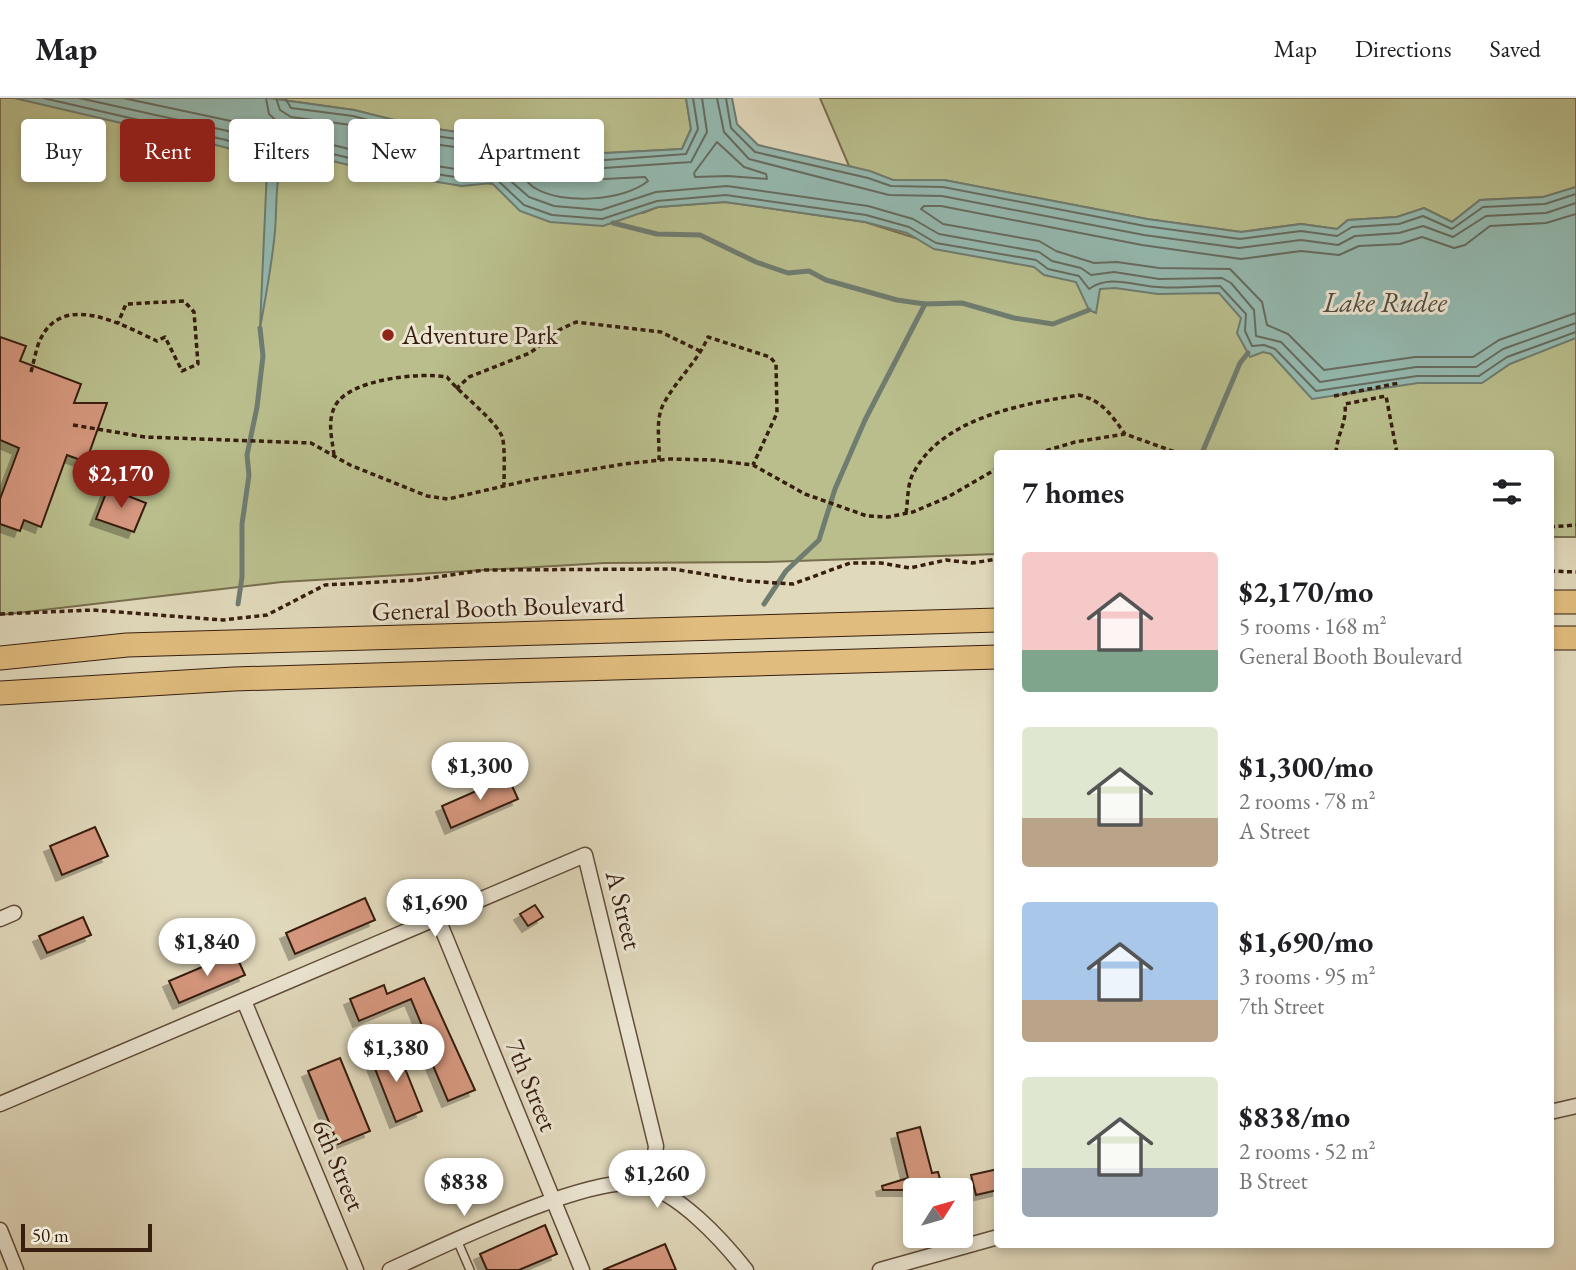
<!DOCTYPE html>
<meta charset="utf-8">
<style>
body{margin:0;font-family:"EB Garamond",serif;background:#f2f2f2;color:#202124;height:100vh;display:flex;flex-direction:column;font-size:26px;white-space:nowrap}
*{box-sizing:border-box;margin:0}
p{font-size:23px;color:#757577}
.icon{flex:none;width:38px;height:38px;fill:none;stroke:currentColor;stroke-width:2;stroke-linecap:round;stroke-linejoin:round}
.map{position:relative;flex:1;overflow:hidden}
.side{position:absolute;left:994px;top:352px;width:560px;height:798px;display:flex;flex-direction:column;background:#fff;border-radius:7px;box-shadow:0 4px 10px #0003}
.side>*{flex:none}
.top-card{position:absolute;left:21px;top:21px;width:665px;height:63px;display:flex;gap:14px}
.needle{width:46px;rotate:53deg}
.controls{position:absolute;left:903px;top:1080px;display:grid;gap:14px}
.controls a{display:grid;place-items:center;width:70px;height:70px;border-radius:7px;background:#fff;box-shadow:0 4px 10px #0003;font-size:35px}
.scale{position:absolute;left:21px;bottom:18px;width:131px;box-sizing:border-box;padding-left:7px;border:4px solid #371e0f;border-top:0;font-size:19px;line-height:24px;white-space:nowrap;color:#371e0f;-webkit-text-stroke:5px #ece6d3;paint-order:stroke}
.price{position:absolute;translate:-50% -60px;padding:0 16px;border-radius:24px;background:#fff;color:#222;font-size:23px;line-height:46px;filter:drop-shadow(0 2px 4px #0008)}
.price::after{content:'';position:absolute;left:50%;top:42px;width:21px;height:16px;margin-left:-10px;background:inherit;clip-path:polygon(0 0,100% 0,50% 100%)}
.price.selected{background:#8f2418;color:#fff}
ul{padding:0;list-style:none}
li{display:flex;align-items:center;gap:21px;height:175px;padding:0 28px}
li span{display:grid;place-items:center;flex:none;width:196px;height:140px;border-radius:7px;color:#555}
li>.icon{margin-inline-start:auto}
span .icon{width:84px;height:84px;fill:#fffc;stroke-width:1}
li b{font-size:30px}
h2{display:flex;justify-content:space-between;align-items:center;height:84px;padding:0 28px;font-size:30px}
.pill{padding:0 24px;border-radius:7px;background:#fff;box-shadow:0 4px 10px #0003;font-size:24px;line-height:63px}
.pill.selected{background:#8f2418;color:#fff}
header{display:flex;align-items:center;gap:42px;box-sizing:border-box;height:98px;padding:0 35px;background:#fff;border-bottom:2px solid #e0e0e0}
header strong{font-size:33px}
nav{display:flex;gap:38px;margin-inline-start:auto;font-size:24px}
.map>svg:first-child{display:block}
.green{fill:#b9be8c;stroke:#786e4e;stroke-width:2}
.water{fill:#94bab1;stroke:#6f7c70;stroke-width:2}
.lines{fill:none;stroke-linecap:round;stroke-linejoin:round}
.shore{stroke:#666c60;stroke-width:2}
.stream{stroke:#6f7c70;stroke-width:5}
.building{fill:#d5977e;stroke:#371e0f;stroke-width:2;filter:url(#shadow)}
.service-casing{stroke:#624d3a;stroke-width:10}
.minor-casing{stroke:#624d3a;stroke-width:17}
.trunk-casing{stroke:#371e0f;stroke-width:25}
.path{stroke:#371e0f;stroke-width:3.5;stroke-dasharray:5 3.5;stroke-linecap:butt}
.service{stroke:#ece6d3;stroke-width:7}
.minor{stroke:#ece6d3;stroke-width:14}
.trunk{stroke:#e0bc7e;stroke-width:23}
.poi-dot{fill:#8f2418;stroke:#ece6d3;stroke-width:2.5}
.labels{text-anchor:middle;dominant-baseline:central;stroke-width:6;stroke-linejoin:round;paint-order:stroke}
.poi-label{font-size:26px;fill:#371e0f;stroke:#ece6d3;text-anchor:start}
.street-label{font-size:26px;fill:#371e0f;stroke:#ece6d3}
.water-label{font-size:28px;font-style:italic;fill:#534d40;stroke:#ece6d3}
</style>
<header>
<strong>Map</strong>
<nav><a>Map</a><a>Directions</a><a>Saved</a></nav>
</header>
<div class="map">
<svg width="1576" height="1172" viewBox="0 0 1576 1172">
<defs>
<filter id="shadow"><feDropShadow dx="-6" dy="6" stdDeviation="0" flood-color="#0004"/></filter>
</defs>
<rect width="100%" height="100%" fill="#e1d9bc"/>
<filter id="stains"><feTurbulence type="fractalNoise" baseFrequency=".00286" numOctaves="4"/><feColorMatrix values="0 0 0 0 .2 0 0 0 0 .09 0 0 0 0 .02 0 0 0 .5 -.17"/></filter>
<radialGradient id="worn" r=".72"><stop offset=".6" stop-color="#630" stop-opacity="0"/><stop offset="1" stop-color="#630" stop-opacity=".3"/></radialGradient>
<g class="green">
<path d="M0 0H43L643 115 658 109 725 104 865 124 915 140 1576 151V439H1551L1550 355H998L997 456 767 464 604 465 282 484 0 517Z"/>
<path d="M268 0H686L691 31 682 51 606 55 422 29 354 12Z"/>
<path d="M820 0H1576V89L1544 99 1480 102 1452 124 1424 110 1397 119 1348 122 1337 131 1301 126 1241 134 1147 121 944 82H893L849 68Z"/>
</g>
<path class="water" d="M14 0H268L354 12 422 29 606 55 682 51 691 31 686 0H732L737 26 758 47 870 73 893 82H944L1147 121 1241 134 1301 126 1337 131 1348 122 1397 119 1424 110 1452 124 1480 102 1543 99 1576 89V240L1510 266 1482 285H1418L1312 301 1271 256 1263 254 1250 259 1237 235 1241 220 1219 195 1158 196 1115 190 1100 191 1096 215 1089 212 1076 184 1044 177 1034 169 934 151 907 135 865 124 725 104 658 109 603 128 550 124 520 113 492 85 462 88 382 75 320 60 290 59 282 64C275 86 277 110 275 133 272 166 266 198 260 230L267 71 259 60 224 49Z"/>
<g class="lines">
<g class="shore">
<path d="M43 0 226 42 262 54 272 63 288 52 320 53 383 68 462 80 494 79 524 107 552 117 602 121 657 103 726 97 866 117 909 129 936 145 1036 162 1048 171 1079 178 1089 191C1110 176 1134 188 1158 189 1179 191 1200 188 1220 188L1246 216 1245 233 1252 248 1264 247 1275 251 1316 293 1417 278H1479L1507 259 1576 234"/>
<path d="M79 0 228 33 272 50 288 43 321 44 385 60 462 72 496 70 529 99 554 108 601 112 656 94 727 88 868 108 913 121 939 136 1039 154 1052 163 1081 170 1091 177 1114 174 1159 181 1222 180 1231 185 1254 212 1256 238 1281 244 1320 284 1416 269H1476L1503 251 1576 225"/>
<path d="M123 0 231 23 274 37 284 30 269 16 266 0"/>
<path d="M276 0 280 12 291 19 351 27 419 44 604 70 691 64 707 34 702 0"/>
<path d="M285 0 291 10 353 18 421 36 605 62 686 56 698 31 693 0"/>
<path d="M717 0 724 34 749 61 889 97 942 98 1144 137 1239 150 1301 142 1338 147 1355 138 1399 135 1423 128 1453 139 1486 118 1546 115 1576 105"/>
<path d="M726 0 731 30 755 54 868 80 891 88 943 89 1145 128 1240 141 1301 133 1337 138 1352 129 1399 126 1423 118 1452 131 1483 109 1545 106 1576 96"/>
<path d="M717 44 744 69 766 76 767 81 728 78 695 79 694 75Z"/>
<path d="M522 69 604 81 645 79 648 83C624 103 562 107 535 90 529 87 524 79 519 75Z"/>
<path d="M1576 116 1546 125 1490 128 1465 147 1454 150 1422 139 1400 146 1359 148 1339 157 1301 153 1241 161 1142 147 941 108H924L921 111 943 126 1039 143 1056 153 1094 165 1117 164 1159 170 1230 171 1262 204 1267 227 1288 236 1324 272 1415 259H1473L1499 242 1576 215"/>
</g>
<g class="stream">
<path d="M613 125 657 136 700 137 756 164 788 175 809 173 826 182 897 202 925 206"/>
<path d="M1202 355 1240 265 1248 255"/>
<path d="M238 506 242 479V426L249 377 247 357 257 309 263 258 260 230"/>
<path d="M764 506 786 473 819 442 835 391 865 322 925 206 962 205 1014 220 1053 226 1089 212"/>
</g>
</g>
<g class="building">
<path d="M0 239 26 248 20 263 81 286 74 305H107L86 364 67 357 41 429 24 422 20 433 0 426V401L19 350 0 342Z"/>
<path d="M108 390 146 405 134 434 96 421Z"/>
<path d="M508 679 518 701 451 730 442 708Z"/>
<path d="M95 729 108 758 62 777 50 748Z"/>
<path d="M365 800 375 822 295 856 286 835Z"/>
<path d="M535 807 543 819 528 828 520 816Z"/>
<path d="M83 819 91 837 47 855 39 838Z"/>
<path d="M235 855 245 877 179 905 169 883Z"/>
<path d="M424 880 475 992 448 1003 420 937 425 935 411 901 359 923 350 901 384 887 387 896Z"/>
<path d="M396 948 422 1013 396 1024 370 958Z"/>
<path d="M340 960 370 1033 338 1046 308 973Z"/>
<path d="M920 1029 932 1075 938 1074 943 1092H883L882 1088 908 1080 897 1035Z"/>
<path d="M998 1071V1092L976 1097 971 1077Z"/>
<path d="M545 1127 557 1156 519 1172H487L480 1156Z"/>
<path d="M665 1146 676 1172H603Z"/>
</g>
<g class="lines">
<defs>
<path id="service" d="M457 1142 470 1172"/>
<g id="minor">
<path d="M0 821 14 815"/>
<path d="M438 821 582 1172"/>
<path d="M244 903 356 1172"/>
<path d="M0 1006 585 757 656 1048 651 1090"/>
<path d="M1550 1014 1576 1008"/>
<path d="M0 1132 16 1172"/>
<path d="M390 1172C441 1149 589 1076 640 1086 678 1093 723 1143 746 1172"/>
<path d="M880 1172 998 1139"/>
</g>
<g id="trunk">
<path d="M1550 504H1576"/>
<path d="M1550 540H1576"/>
<path d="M0 560 127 547 998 522"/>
<path d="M0 595 234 581 998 559"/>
</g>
</defs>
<use href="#service" class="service-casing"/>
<use href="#minor" class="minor-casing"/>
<use href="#trunk" class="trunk-casing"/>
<g class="path">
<path d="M31 274C34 263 36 251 40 242 63 192 124 228 157 243L165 239 182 273 198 266 194 214 184 203 126 206 118 225"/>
<path d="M456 291 469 279 530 255 559 232 576 224 661 234 702 254"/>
<path d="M1334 298 1399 285"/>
<path d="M73 327 145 339 311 345 350 367 427 398 448 401 534 381 624 366 670 361 713 362 753 367 805 396 867 418 888 419 913 414 948 399 998 370"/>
<path d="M1038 355 1075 344 1125 336 1178 355"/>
<path d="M1336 355C1337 336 1347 325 1345 306L1386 298 1397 355"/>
<path d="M334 357C332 340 327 324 335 308 349 281 420 274 447 279 460 296 501 326 503 342 505 356 504 373 504 387"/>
<path d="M659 362C660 345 655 323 663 307 675 283 697 265 708 239L770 259 776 266 777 315 753 367"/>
<path d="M906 415C908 404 907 389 912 378 939 320 1022 306 1079 297 1102 302 1112 318 1125 336"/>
<path d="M1550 429 1576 427"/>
<path d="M1550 473 1576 474"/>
<path d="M0 516 93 512 223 522 267 517 325 487 416 482 485 472 673 471 747 483 793 486 850 465H881L910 470 946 462 972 465 998 461"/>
</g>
<use href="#service" class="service"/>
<use href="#minor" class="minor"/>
<use href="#trunk" class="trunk"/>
</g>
<circle class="poi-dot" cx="388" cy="237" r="7"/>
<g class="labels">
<g class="poi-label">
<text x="402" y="237">Adventure Park</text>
</g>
<g class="street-label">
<text transform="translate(498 509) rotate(-2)">General Booth Boulevard</text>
<text transform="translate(624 812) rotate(76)">A Street</text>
<text transform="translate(532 987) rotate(68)">7th Street</text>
<text transform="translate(339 1067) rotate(67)">6th Street</text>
</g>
<g class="water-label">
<text x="1385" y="204">Lake Rudee</text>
</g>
</g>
<rect width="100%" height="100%" filter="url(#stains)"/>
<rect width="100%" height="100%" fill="url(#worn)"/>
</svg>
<div class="controls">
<a><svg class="needle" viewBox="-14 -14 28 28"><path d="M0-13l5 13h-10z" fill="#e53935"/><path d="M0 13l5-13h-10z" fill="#757577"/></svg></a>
</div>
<div class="scale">50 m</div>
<b class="price selected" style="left:121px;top:412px">$2,170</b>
<b class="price" style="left:480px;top:704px">$1,300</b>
<b class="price" style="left:435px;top:841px">$1,690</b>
<b class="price" style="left:207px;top:880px">$1,840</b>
<b class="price" style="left:396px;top:986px">$1,380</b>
<b class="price" style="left:657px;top:1112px">$1,260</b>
<b class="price" style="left:464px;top:1120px">$838</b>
<div class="top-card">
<a class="pill">Buy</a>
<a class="pill selected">Rent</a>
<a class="pill">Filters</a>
<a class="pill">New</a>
<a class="pill">Apartment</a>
</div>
<section class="side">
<h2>7 homes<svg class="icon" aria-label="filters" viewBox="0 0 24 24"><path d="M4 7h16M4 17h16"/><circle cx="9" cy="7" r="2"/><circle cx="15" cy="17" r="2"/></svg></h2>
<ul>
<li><span style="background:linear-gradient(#f6c9c9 70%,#7fa58c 0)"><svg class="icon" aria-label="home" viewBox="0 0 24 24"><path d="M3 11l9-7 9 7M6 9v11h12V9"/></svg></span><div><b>$2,170/mo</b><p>5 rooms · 168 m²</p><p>General Booth Boulevard</p></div></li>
<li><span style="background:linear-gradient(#dfe7d0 65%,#b9a48a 0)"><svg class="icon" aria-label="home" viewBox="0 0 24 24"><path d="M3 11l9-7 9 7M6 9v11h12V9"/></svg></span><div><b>$1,300/mo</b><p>2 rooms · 78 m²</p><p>A Street</p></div></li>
<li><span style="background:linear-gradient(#a9c7e8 70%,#b9a48a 0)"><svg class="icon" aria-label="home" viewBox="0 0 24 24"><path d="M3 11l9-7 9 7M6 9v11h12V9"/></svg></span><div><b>$1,690/mo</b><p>3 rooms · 95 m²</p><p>7th Street</p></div></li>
<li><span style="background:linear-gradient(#dfe7d0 65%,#9aa5b1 0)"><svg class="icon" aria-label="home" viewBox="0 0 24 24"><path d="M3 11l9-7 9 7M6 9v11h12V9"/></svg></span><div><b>$838/mo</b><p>2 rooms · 52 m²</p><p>B Street</p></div></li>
</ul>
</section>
</div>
